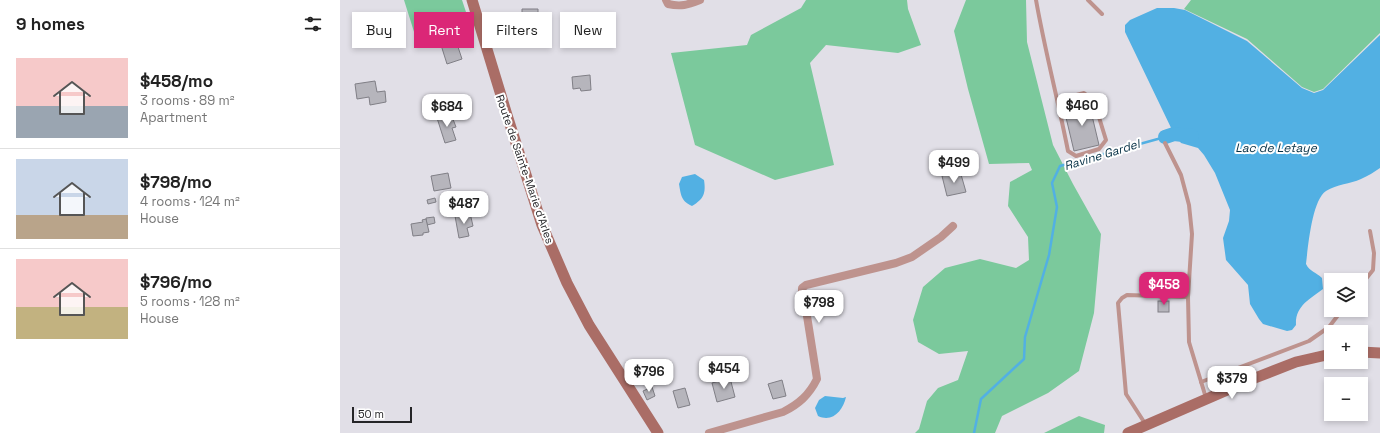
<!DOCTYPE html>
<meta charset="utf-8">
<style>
body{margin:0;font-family:"Space Grotesk",sans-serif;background:#f2f2f2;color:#222;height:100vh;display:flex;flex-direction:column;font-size:15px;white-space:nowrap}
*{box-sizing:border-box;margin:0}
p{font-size:13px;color:#767676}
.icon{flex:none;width:22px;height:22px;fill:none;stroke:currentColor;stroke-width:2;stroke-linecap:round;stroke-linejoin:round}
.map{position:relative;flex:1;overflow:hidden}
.side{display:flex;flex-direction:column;background:#fff;width:340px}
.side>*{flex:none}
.top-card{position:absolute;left:12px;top:12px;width:380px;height:36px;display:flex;gap:8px}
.fabs{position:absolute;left:984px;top:273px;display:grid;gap:8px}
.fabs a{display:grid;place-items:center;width:44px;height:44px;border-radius:0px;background:#fff;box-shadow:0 2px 6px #0003;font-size:20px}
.scale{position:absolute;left:12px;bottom:10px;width:60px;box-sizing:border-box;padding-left:4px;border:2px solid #252528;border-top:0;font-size:11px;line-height:14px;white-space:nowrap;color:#252528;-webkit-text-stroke:3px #fff;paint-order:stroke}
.price{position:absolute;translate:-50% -34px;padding:0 9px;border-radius:8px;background:#fff;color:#222;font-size:13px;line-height:26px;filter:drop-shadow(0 1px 2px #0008)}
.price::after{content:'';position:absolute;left:50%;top:24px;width:12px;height:9px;margin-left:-6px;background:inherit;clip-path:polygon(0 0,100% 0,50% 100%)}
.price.active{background:#db2777;color:#fff}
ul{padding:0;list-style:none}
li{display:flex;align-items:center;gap:12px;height:100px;padding:0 16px}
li+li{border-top:1px solid #e0e0e0}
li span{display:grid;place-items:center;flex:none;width:112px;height:80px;border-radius:0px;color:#555}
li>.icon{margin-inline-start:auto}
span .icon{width:48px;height:48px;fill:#fffc;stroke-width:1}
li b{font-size:17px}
h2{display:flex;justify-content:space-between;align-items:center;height:48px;padding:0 16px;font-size:17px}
.chip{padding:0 14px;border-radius:0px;background:#fff;box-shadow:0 2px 6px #0003;font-size:14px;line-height:36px}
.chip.active{background:#db2777;color:#fff}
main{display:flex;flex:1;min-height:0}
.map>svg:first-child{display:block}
.green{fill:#7bc99c}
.water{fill:#52b0e3}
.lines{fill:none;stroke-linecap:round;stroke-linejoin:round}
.stream{stroke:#52b0e3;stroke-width:2.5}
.river{stroke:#52b0e3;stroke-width:14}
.building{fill:#b6b5bc;stroke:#807f86}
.service{stroke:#be938e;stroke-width:4}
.minor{stroke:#be938e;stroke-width:8}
.secondary{stroke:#aa6d66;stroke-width:11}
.labels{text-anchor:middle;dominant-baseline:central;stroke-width:4;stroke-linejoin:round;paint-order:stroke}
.street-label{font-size:11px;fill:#252528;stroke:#fff}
.water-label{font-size:12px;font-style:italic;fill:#042f44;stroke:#fff}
</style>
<main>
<section class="side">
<h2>9 homes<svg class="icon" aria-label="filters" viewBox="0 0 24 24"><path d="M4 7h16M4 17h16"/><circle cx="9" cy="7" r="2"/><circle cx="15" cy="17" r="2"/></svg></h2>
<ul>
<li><span style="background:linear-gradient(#f6c9c9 60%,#9aa5b1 0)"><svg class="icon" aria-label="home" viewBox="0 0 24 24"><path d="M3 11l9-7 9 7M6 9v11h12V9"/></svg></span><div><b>$458/mo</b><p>3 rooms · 89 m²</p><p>Apartment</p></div></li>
<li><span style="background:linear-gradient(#c9d6e8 70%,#b9a48a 0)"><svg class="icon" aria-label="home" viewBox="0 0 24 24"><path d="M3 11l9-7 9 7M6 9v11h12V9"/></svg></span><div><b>$798/mo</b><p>4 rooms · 124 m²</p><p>House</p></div></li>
<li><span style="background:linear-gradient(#f6c9c9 60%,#c2b280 0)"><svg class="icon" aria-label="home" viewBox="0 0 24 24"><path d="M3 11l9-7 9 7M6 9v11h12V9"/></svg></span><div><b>$796/mo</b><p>5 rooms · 128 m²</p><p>House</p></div></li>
</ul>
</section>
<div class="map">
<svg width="1040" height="433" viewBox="0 0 1040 433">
<rect width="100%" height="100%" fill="#e1dfe7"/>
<g class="green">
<path d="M64 0H122L128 18 75 35Z"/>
<path d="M466 0H567L568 9 581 45 558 53 486 45 470 63 494 165 435 180 355 145 331 53 407 45 411 35 461 8Z"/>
<path d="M626 0H686L687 42 713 145 733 184 761 234 754 313 739 371 708 393 662 416 655 433H575L579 429 587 401 598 388 618 380 628 351 599 354 578 342 573 320 583 287 605 268 640 259 676 268 689 260 688 237 668 206 670 182 692 170 689 163 649 164 628 89 614 31Z"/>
<path d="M851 0H1040V33L983 89 974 92 962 87 907 39 844 9Z"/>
<path d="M739 416 765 425 764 433H704Z"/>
</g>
<g class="water">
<path d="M817 8H834L845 10 907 41 962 88 974 93 983 90 1040 35V168C1034 172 1028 176 1021 179 1010 184 997 184 986 191 972 200 968 247 966 264 970 272 976 272 982 278L983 289C970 299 955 306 956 325L952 330 947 331 923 324 919 319 910 304 908 285 886 260 883 238 889 221 890 210 875 173 864 155 858 148 841 143 834 134 785 32V25L790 20Z"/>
<path d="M355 174 364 180C366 193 364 199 352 206 341 201 341 195 339 184L342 177Z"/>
<path d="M485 396 503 398 506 397C503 410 493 423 478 416L475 408 479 400Z"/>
</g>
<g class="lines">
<path class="stream" d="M634 433 641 399 684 359 685 337 709 255 717 207 712 183 720 166 825 137"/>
<path class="river" d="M825 137 834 134 852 136"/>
</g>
<g class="building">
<path d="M182 9H198V24H190V31H182Z"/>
<path d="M116 41 122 59 107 64 101 45Z"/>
<path d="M250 75 251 90 241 91 240 88 233 89 232 77Z"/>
<path d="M35 81 37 92 45 91 46 102 30 105 29 97 17 99 15 84Z"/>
<path d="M749 103 759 145 734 151 724 109Z"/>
<path d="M111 114 116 127 112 128 116 140 105 143 97 118Z"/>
<path d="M620 171 626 192 607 196 602 176Z"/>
<path d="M108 173 111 188 94 191 91 176Z"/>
<path d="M95 198 96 202 88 204 87 200Z"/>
<path d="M130 213 133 226 127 228 129 236 119 238 115 216Z"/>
<path d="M94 217 95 223 87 225 86 218Z"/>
<path d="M86 219 89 232 83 233V235L73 236 71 224 83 222 82 220Z"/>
<rect x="818" y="301" width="11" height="11"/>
<path d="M390 378 395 397 377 402 372 383Z"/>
<path d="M442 380 446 396 433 399 428 384Z"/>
<path d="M312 387 315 396 307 400 303 391Z"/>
<path d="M345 388 350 405 338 408 333 391Z"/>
</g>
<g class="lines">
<g class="service">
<path d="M696 0C705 51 718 100 728 151L736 156 759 149 766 140 754 101 744 93 718 100"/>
<path d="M748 0 762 14"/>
<path d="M825 143 841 175 849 205 852 234 848 297 849 342 866 398"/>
<path d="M1021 285 1033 270 1034 253 1030 231"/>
<path d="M861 382 969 341 989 327 1002 310"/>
<path d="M806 425 786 394 778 303 782 298 787 295 848 297"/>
</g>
<g class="minor">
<path d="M326 0 328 4C341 7 347 5 360 0"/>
<path d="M369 433 443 412C459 404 469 395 477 379L467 316 462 298V288L466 285 556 263 572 257 601 237 613 226"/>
</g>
<g class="secondary">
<path d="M132 0 167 115 202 225 227 283 249 325 318 433"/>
<path d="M1021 352 1040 353"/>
<path d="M788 433 915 378 956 362 991 354"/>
</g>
</g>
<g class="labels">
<g class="street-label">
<text transform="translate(185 169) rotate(71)">Route de Sainte-Marie d'Arles</text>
</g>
<g class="water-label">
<text x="936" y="148">Lac de Letaye</text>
<text transform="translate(762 155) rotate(-17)">Ravine Gardel</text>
</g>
</g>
</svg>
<div class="fabs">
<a><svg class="icon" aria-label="layers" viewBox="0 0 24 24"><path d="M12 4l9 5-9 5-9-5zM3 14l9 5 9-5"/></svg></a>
<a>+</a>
<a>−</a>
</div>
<div class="scale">50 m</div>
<b class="price" style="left:742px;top:127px">$460</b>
<b class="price" style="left:107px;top:128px">$684</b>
<b class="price" style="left:614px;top:184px">$499</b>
<b class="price" style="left:124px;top:225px">$487</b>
<b class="price active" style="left:824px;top:306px">$458</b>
<b class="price" style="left:479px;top:324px">$798</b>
<b class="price" style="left:384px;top:390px">$454</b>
<b class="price" style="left:309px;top:393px">$796</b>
<b class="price" style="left:892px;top:400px">$379</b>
<div class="top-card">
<a class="chip">Buy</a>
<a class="chip active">Rent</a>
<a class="chip">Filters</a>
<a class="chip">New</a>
</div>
</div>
</main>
